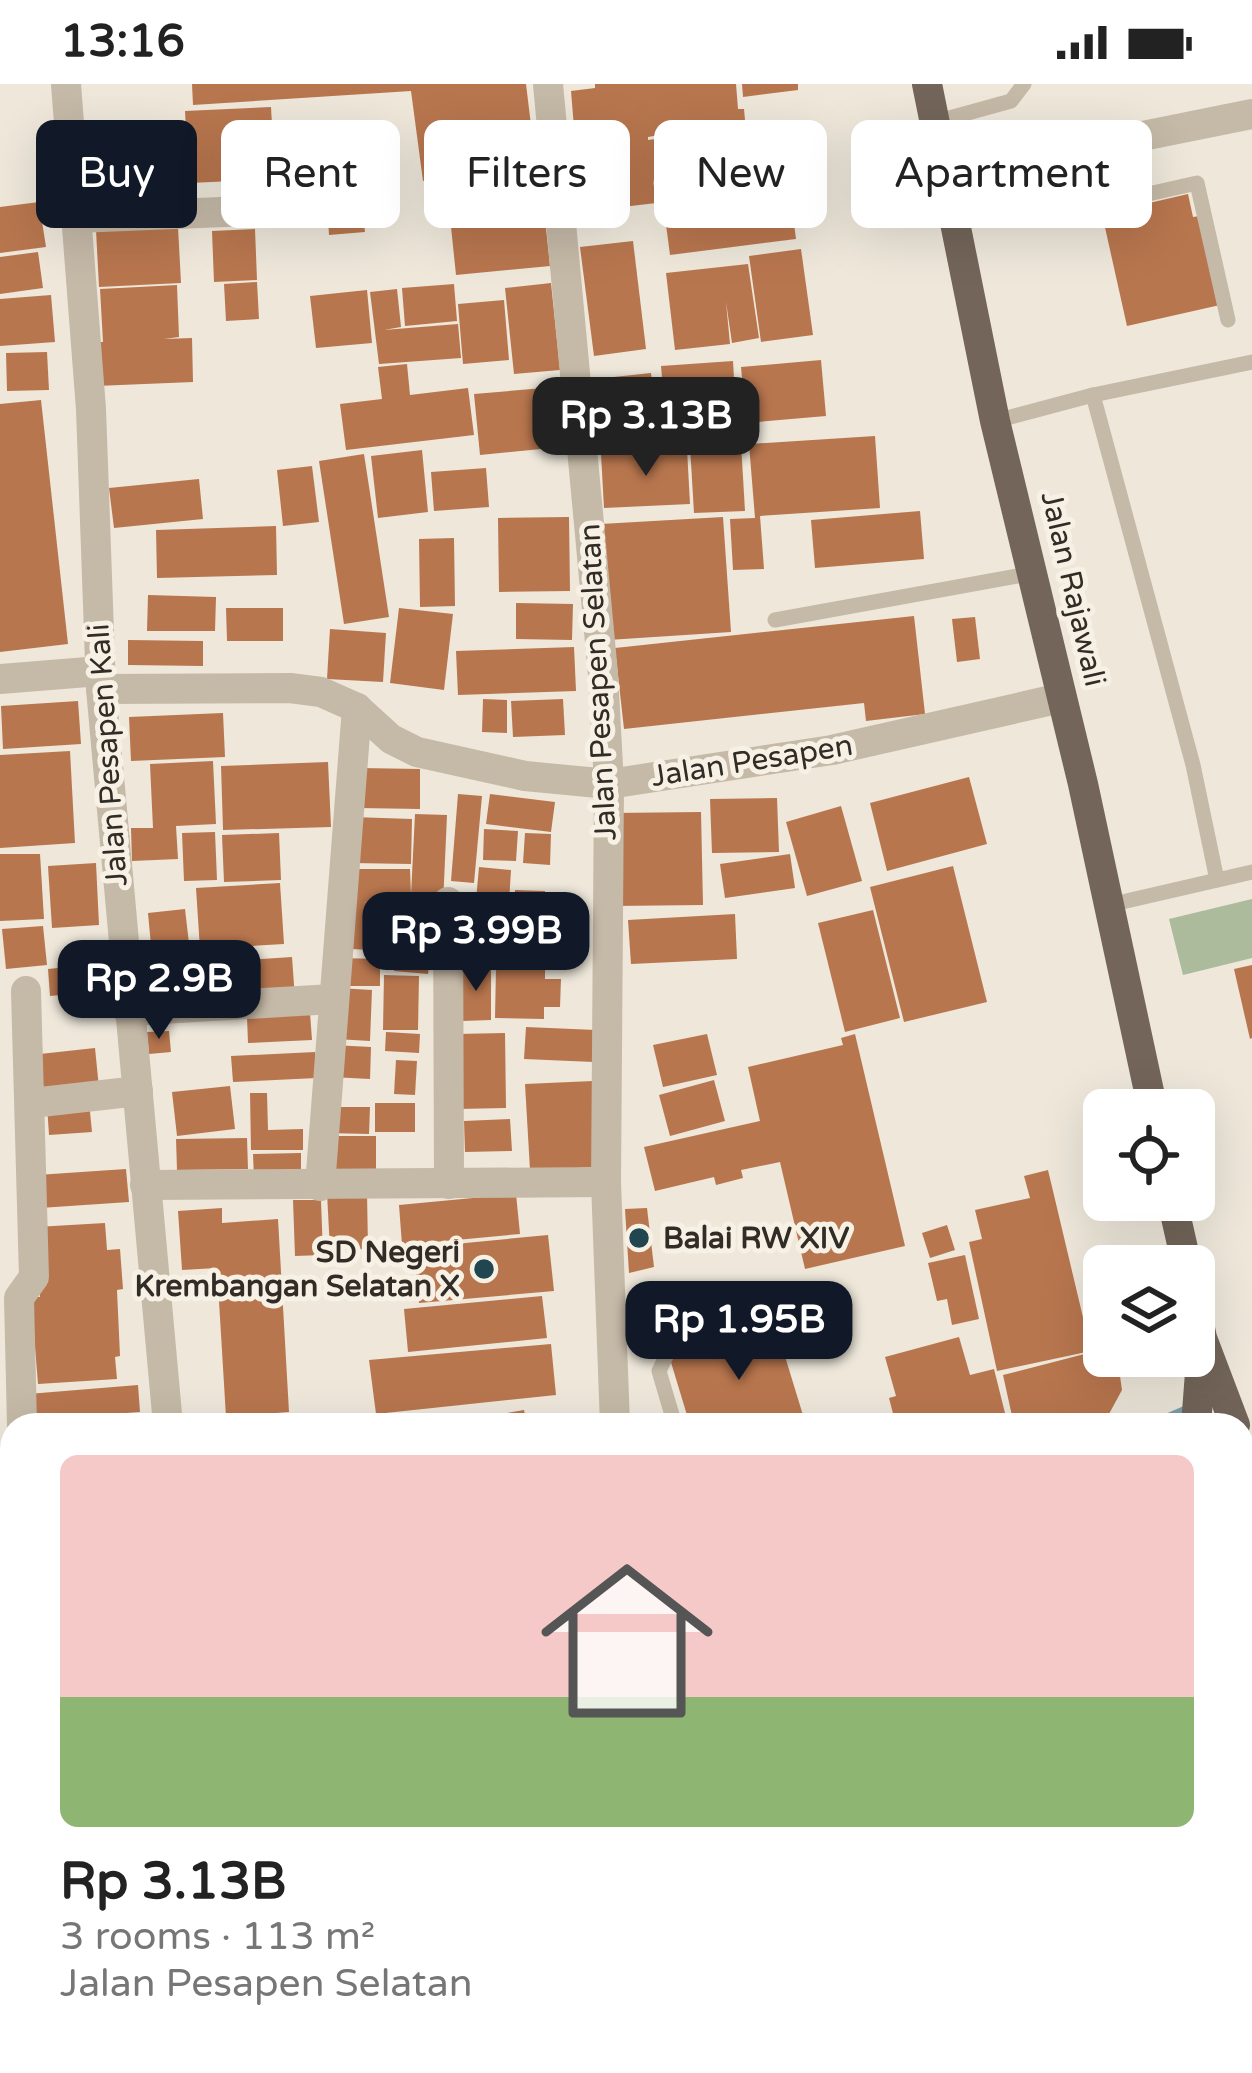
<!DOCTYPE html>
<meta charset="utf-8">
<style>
body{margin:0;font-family:"Varela Round",sans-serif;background:#f6f6f6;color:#222;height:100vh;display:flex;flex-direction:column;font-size:45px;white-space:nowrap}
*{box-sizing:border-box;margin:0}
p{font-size:39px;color:#767676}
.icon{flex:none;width:66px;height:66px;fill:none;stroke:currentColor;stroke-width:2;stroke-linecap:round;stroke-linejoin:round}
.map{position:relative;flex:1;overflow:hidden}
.drawer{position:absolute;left:0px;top:1329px;width:1254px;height:660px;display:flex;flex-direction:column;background:#fff;border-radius:36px 36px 0 0;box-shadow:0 12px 48px #0002}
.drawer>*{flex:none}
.top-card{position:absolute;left:36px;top:36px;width:1182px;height:108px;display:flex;gap:24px}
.fabs{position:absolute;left:1083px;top:1005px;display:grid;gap:24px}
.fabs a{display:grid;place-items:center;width:132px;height:132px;border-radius:18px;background:#fff;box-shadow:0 12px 48px #0002;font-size:60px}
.price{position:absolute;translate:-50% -102px;padding:0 27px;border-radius:24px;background:#111827;color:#fff;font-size:39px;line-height:78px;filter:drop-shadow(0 3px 6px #0008)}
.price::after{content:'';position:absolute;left:50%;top:72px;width:36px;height:27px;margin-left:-18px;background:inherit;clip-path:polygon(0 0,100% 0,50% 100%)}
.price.selected{background:#222;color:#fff}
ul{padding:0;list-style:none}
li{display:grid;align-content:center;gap:24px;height:636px;padding:0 60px}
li+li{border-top:3px solid #e0e0e0}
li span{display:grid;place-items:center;height:372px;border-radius:18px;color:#555}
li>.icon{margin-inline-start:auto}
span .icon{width:216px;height:216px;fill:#fffc;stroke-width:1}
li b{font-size:51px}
.tag{padding:0 42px;border-radius:18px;background:#fff;box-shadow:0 12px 48px #0002;font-size:42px;line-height:108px}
.tag.selected{background:#111827;color:#fff}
.status{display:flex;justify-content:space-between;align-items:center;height:84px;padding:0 60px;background:#fff;direction:ltr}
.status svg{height:33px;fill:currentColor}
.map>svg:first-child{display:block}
.green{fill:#acbb9c}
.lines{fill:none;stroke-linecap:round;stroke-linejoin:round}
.stream{stroke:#7ca0a8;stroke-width:10}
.building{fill:#b8764e}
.service{stroke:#c5b9a7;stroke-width:15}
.minor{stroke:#c5b9a7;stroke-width:30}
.primary{stroke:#736559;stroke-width:30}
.poi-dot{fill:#21464f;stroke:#f7f1e5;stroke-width:4.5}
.labels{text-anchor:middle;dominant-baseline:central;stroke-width:10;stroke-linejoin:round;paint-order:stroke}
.street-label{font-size:30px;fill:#322c27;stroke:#f7f1e5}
.poi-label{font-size:30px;font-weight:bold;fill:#322c27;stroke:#f7f1e5;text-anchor:start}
</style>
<div class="status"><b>13:16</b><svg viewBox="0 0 49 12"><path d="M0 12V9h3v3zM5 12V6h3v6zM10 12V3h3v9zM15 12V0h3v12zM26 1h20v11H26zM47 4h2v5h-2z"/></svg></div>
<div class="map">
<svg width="1252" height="1989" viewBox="0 0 1252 1989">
<rect width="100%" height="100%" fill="#eee7da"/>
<path class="green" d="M1252 815V874L1183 891 1169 835Z"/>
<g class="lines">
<path class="stream" d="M1152 1341 1187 1326"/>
</g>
<g class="building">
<path d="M192 0H526L542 132 482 141 545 135 550 182 456 191 451 143H462L456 92 423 97 411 7 193 21Z"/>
<path d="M595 0H736L738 25H744L745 36 648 53V56L768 40 777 98 657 113 653 95 656 119 581 128 571 7 595 4Z"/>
<path d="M742 0H798V6L743 13Z"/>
<path d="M271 23 275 95 189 99 185 27Z"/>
<path d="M177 91 178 128 119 129 118 93Z"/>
<path d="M360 102 365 148 329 151 326 105Z"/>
<path d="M789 102 796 155 670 171 663 118Z"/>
<path d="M1188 110 1193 133 1200 132 1220 221 1127 242 1102 130Z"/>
<path d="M39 118 46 163 0 169V123Z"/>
<path d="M178 143 181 199 99 203 96 146Z"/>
<path d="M255 145 257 196 214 198 212 147Z"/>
<path d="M633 157 646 265 594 272 580 163Z"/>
<path d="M801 165 813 251 761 258 749 172Z"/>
<path d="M38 168 43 204 0 210V173Z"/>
<path d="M748 180 759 254 732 259 726 218 730 260 675 266 666 189Z"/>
<path d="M257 198 259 235 226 237 224 200Z"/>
<path d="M551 199 560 286 514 290 505 204Z"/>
<path d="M454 200 457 237 405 242 402 204Z"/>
<path d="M177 201 179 253 164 255 192 254 193 298 96 302 94 258H103L100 205Z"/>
<path d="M397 205 401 243 384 246 458 240 461 274 379 280 370 208Z"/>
<path d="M367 206 372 259 316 264 310 212Z"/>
<path d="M51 211 55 258 0 262V215Z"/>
<path d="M504 216 509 276 463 280 458 220Z"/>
<path d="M47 268 49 306 7 307 6 269Z"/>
<path d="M821 276 826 332 746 339 741 283Z"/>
<path d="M733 277 735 311 664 317 661 282Z"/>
<path d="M407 280 410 311 468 304 474 351 346 366 340 320 382 315 378 283Z"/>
<path d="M651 289 659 361 594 368 586 296Z"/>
<path d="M555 303 561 363 480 371 474 310Z"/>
<path d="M41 316 68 560 0 568V320Z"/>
<path d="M737 322 740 351 669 359 666 330Z"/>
<path d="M875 352 880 424 760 432 764 485 733 486 730 435 755 434 749 360Z"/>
<path d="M741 359 745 427 694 429 690 362Z"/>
<path d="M687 365 690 420 604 424 601 370Z"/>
<path d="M422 366 428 428 378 434 371 372Z"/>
<path d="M364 370 389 533 344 540 319 377Z"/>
<path d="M312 382 319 438 283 442 277 386Z"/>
<path d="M486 384 489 423 434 427 431 388Z"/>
<path d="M199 395 203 435 114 444 109 404Z"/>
<path d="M920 427 924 475 815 484 811 436Z"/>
<path d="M569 433 570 507 499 508 498 434Z"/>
<path d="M723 433 731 548 608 556 601 440Z"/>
<path d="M276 442 277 491 157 494 156 446Z"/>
<path d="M454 454 455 522 420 523 419 455Z"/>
<path d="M148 511 216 513 215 547H147Z"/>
<path d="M516 519 573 520 572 556 516 555Z"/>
<path d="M226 524H283V557H227Z"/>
<path d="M399 524 453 530 444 606 390 599Z"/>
<path d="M914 532 925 630 866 637 864 619 624 645 615 564Z"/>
<path d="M975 533 980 575 957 578 952 535Z"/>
<path d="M330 545 386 549 383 598 327 595Z"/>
<path d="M128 556 203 557V582L128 581Z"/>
<path d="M574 563 576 607 458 611 456 567Z"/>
<path d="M483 615 507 616V649L482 648Z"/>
<path d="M563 615 565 651 513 653 511 617Z"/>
<path d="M78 617 81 660 3 665 1 622Z"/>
<path d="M223 629 225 673 131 677 129 633Z"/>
<path d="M70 667 75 759 0 764V671Z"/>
<path d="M213 677 216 740 176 742 178 775 132 777 131 744H153L150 680Z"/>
<path d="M328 678 331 743 223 746 221 682Z"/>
<path d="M360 684 420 685V725L359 724Z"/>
<path d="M969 693 987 760 887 787 870 719Z"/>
<path d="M458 710 482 712 474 799 451 797Z"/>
<path d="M490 710 555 718 551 748 486 740Z"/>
<path d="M777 714 779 768 712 769 710 715Z"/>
<path d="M841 722 862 797 807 812 786 738Z"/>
<path d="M701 728 703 821 614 822 613 729Z"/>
<path d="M415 730 447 731 442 843 410 841 411 819 364 818 382 821 380 843 407 844V868L351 865 355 785H410L411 811Z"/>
<path d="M353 733 412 735 411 780 352 779Z"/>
<path d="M484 745 518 747 516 777 483 776Z"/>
<path d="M215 748 217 796 184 797 182 749Z"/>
<path d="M279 749 281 796 224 798 222 751Z"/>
<path d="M525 749 551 750 550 781 523 779Z"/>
<path d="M0 770H40L44 835 0 837Z"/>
<path d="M790 770 795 804 725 814 720 780Z"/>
<path d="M96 779 99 841 52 844 48 782Z"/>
<path d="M953 782 987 918 904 938 870 803Z"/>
<path d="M479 783 511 786 509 818 490 817V809L489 817 476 816Z"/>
<path d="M280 799 284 860 200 865 196 804Z"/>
<path d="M515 806 545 807V880L494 877V868L466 867 467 840 490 841V820L512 821 514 842Z"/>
<path d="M185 825 190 868 152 872 148 829Z"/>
<path d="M873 826 900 934 845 948 818 839Z"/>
<path d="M735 830 737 875 631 880 628 836Z"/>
<path d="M43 842 47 881 6 885 2 845Z"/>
<path d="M219 868 223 908 153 914 149 875Z"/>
<path d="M396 870 430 873 428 890 394 887Z"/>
<path d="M292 873 295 915 250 918 248 876Z"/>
<path d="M340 874 380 875V902H339Z"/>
<path d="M97 880 100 907 50 912 48 885Z"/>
<path d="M1252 881V954L1250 955 1234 885Z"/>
<path d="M496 883 545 884V895H561L560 923H544V935L495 934Z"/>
<path d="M462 884H491V936L462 937Z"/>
<path d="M384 891 419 892 418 946H383Z"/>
<path d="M338 904 372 906 370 957 336 955Z"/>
<path d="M310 929 312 956 248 959 247 933Z"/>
<path d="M526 943 596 946 594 978 524 975Z"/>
<path d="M169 947 171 968 149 970 147 948Z"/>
<path d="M386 948 420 950 419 969 385 967Z"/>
<path d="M505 949 506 1024 457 1025 456 950Z"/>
<path d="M707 950 717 991 663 1003 653 961Z"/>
<path d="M855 950 905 1162 805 1185 780 1078 741 1086 743 1094 716 1101 714 1093 655 1107 644 1063 760 1037 748 983 843 961 841 954Z"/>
<path d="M332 961 371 963 370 995 331 993Z"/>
<path d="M95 964 99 1004 44 1010 40 970Z"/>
<path d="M315 968 317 994 233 998 231 972Z"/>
<path d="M396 976 417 977 415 1011 394 1010Z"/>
<path d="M714 996 725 1037 670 1052 659 1011Z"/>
<path d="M593 997 597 1083 530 1086 525 1000Z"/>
<path d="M230 1002 235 1045 177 1052 172 1008Z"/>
<path d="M250 1009H267L268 1046 303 1045V1066H251Z"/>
<path d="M89 1018 92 1048 49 1051 47 1021Z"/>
<rect x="375" y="1019" width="40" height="29"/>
<path d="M329 1023H370L369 1050 328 1049Z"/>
<path d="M510 1035 512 1067 465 1068 464 1037Z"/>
<rect x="326" y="1052" width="50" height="41"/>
<path d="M247 1054 248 1085 177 1086 176 1055Z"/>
<path d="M301 1069V1094L254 1095 253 1070Z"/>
<path d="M126 1085 129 1118 40 1124 37 1091Z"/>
<path d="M1048 1086 1091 1267 997 1287 969 1158 982 1155 975 1126 1030 1114 1024 1092Z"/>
<path d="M367 1108 368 1165 330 1166 327 1109Z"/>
<path d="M516 1110 520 1150 402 1161 399 1121Z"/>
<path d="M293 1116H321L323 1171 295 1172Z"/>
<path d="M222 1124V1139L278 1135 289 1328 226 1333 217 1184 182 1186 178 1127Z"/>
<path d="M647 1124 654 1183 629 1189 625 1125Z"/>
<path d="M105 1139 107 1166 120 1165 123 1205 117 1206 120 1272 115 1273 117 1295 38 1300 31 1213H40L36 1143Z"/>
<path d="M947 1141 955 1166 930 1174 922 1149Z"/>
<path d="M548 1151 554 1207 419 1219 413 1164Z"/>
<path d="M965 1171 979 1235 952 1241 947 1215 937 1217 928 1179Z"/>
<path d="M542 1212 547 1254 408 1268 404 1225Z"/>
<path d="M776 1243 806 1341H690L670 1275Z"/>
<path d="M959 1253 970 1291 994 1285 1008 1341H896L889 1314 896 1312 885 1273Z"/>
<path d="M551 1260 556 1311 376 1330 369 1276Z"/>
<path d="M1104 1265V1272H1113L1118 1278 1122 1306 1103 1341H1014L1003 1291Z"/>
<path d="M138 1301 140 1328 30 1336 28 1310Z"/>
<path d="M524 1326 527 1341H478L477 1334Z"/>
<path d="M12 1436V1503L0 1505V1438Z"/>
<path d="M12 1641V1688H0V1642Z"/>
<path d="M539 1977V1989H273L272 1979Z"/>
<path d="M607 1977H644L647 1989H610Z"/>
<path d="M679 1977H753V1989H681Z"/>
<path d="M763 1977H938L935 1989H759Z"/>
<path d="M232 1979H270V1989H233Z"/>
</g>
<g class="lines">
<g class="service">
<path d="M935 38 1011 17 1024 0"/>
<path d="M1064 129 1197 99 1228 236"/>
<path d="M995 337 1093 311"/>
<path d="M775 536 1034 489"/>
<path d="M1217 796 1193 681 1093 311 1252 278"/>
<path d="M1109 821 1252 788"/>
<path d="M675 1341 659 1287 670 1264 770 1229"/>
<path d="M0 1925 11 1989"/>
<path d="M991 1989 993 1977"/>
</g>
<g class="minor">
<path d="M66 0 91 325 101 605 168 1341"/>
<path d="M548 0 603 590 609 700 606 1098 615 1341"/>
<path d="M944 92 1252 30"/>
<path d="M76 134 296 125"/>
<path d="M0 595 100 587"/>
<path d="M101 605 290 604 321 608 357 624 391 655 417 668 525 692 609 700 832 666 1061 614"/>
<path d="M448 818 449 1100"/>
<path d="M128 927 333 915"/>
<path d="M32 1019 138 1007"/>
<path d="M145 1101 606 1098"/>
<path d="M320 1102 357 624"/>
<path d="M22 1341 19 1214 34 1193 26 907"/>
<path d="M0 1430 12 1428"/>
<path d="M0 1781H12"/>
<path d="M172 1989 173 1977"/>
</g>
<g class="primary">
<path d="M927 0 995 337 1083 700 1153 1026"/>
<path d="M1172 1116 1187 1182"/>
<path d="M1194 1215 1202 1254 1235 1341"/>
<path d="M1196 1341 1202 1263"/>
<path d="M1242 1830 1252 1796"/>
<path d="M1064 1989 1067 1977"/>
<path d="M1195 1989 1198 1977"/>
</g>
</g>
<g class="poi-dot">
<circle cx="639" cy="1154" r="12"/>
<circle cx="484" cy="1185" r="12"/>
</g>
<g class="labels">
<g class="street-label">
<text transform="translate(1073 505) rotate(77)">Jalan Rajawali</text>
<text transform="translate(598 598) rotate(-93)">Jalan Pesapen Selatan</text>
<text transform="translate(108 671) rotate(-94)">Jalan Pesapen Kali</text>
<text transform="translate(752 677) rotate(-9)">Jalan Pesapen</text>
</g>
<g class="poi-label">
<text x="663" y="1154">Balai RW XIV</text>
<text x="460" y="1168" text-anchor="end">SD Negeri<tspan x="460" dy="34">Krembangan Selatan X</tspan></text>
</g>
</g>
</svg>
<div class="fabs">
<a><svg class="icon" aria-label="locate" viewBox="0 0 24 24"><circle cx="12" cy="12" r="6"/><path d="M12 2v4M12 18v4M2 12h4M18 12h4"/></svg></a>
<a><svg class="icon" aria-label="layers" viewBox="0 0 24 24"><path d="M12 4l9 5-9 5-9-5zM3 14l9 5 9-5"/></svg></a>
</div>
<b class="price selected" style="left:646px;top:395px">Rp 3.13B</b>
<b class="price" style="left:476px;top:910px">Rp 3.99B</b>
<b class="price" style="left:159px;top:958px">Rp 2.9B</b>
<b class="price" style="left:739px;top:1299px">Rp 1.95B</b>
<div class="top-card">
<a class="tag selected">Buy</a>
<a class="tag">Rent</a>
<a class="tag">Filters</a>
<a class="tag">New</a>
<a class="tag">Apartment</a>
</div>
<section class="drawer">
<ul>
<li><span style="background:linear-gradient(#f6c9c9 65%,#8fb573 0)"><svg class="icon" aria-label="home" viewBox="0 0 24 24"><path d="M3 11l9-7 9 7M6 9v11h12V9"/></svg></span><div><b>Rp 3.13B</b><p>3 rooms · 113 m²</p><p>Jalan Pesapen Selatan</p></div></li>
</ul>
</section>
</div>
